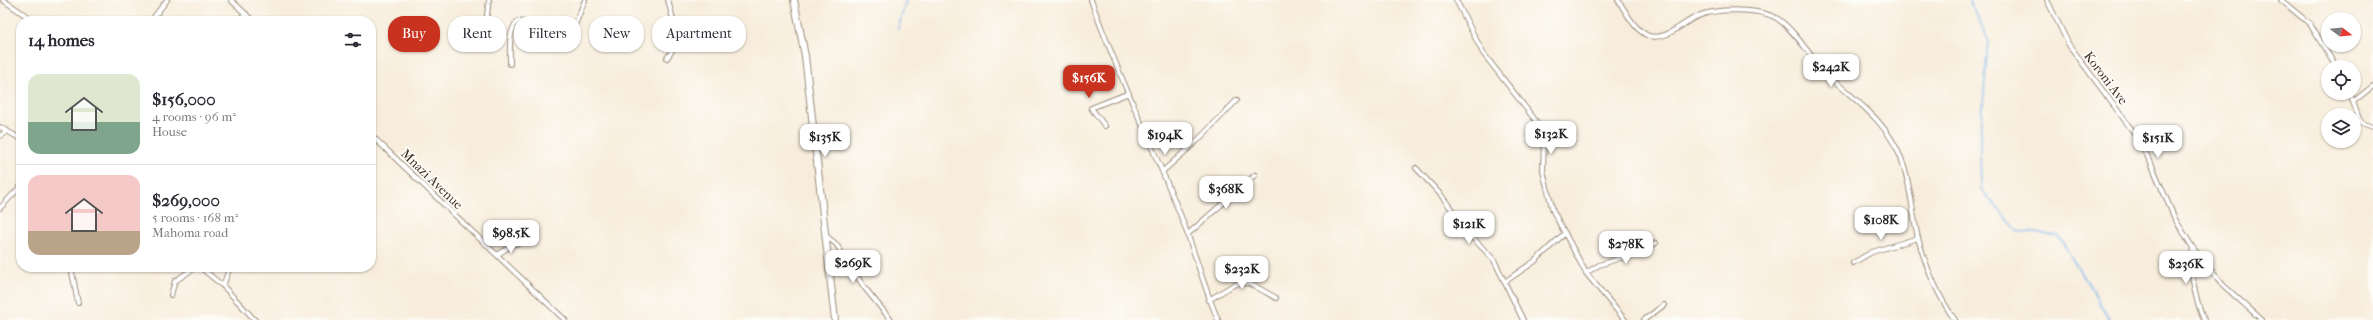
<!DOCTYPE html>
<meta charset="utf-8">
<style>
body{margin:0;font-family:"IM FELL French Canon",serif;background:#f7f7f7;color:#2b2b33;height:100vh;display:flex;flex-direction:column;font-size:15px;white-space:nowrap}
*{box-sizing:border-box;margin:0}
p{font-size:13px;color:#7c7c81}
.icon{flex:none;width:22px;height:22px;fill:none;stroke:currentColor;stroke-width:2;stroke-linecap:round;stroke-linejoin:round}
.map{position:relative;flex:1;overflow:hidden}
.panel{position:absolute;left:16px;top:16px;width:360px;height:256px;display:flex;flex-direction:column;background:#fff;border-radius:16px;box-shadow:0 1px 3px #0004}
.panel>*{flex:none}
.hud{position:absolute;left:388px;top:16px;width:380px;height:36px;display:flex;gap:8px}
.needle{width:26px;rotate:106deg}
.fabs{position:absolute;left:2321px;top:12px;display:grid;gap:8px}
.fabs a{display:grid;place-items:center;width:40px;height:40px;border-radius:50%;background:#fff;box-shadow:0 1px 3px #0004;font-size:20px}
.price{position:absolute;translate:-50% -34px;padding:0 9px;border-radius:8px;background:#fff;color:#222;font-size:13px;line-height:26px;filter:drop-shadow(0 1px 2px #0008)}
.price::after{content:'';position:absolute;left:50%;top:24px;width:12px;height:9px;margin-left:-6px;background:inherit;clip-path:polygon(0 0,100% 0,50% 100%)}
.price.active{background:#c8321e;color:#fff}
ul{padding:0;list-style:none}
li{display:flex;align-items:center;gap:12px;height:100px;padding:0 12px}
li+li{border-top:1px solid #e1e1e2}
li span{display:grid;place-items:center;flex:none;width:112px;height:80px;border-radius:12px;color:#555}
li>.icon{margin-inline-start:auto}
span .icon{width:48px;height:48px;fill:#fffc;stroke-width:1}
li b{font-size:17px}
h2{display:flex;justify-content:space-between;align-items:center;height:48px;padding:0 12px;font-size:17px}
.pill{padding:0 14px;border-radius:16px;background:#fff;box-shadow:0 1px 3px #0004;font-size:14px;line-height:36px}
.pill.active{background:#c8321e;color:#fff}
.map>svg:first-child{display:block}
.lines{fill:none;stroke-linecap:round;stroke-linejoin:round}
.stream{stroke:#78b5ea;stroke-width:1.5}
.street-casing{stroke:#9a8c7d;stroke-width:6}
.secondary-casing{stroke:#9a8c7d;stroke-width:8}
.street{stroke:#fff;stroke-width:4}
.secondary{stroke:#fff;stroke-width:6}
.labels{text-anchor:middle;dominant-baseline:central;stroke-width:4;stroke-linejoin:round;paint-order:stroke}
.street-label{font-size:13px;fill:#3b2a1e;stroke:#fdfcf7}
</style>
<div class="map">
<svg width="2373" height="320" viewBox="0 0 2373 320">
<rect width="100%" height="100%" fill="#fdfcf7"/>
<filter id="ink" filterUnits="userSpaceOnUse"><feTurbulence type="fractalNoise" baseFrequency=".025" numOctaves="2"/><feDisplacementMap in="SourceGraphic" scale="8" xChannelSelector="R" yChannelSelector="G"/><feConvolveMatrix kernelMatrix="1 2 1 2 8 2 1 2 1" color-interpolation-filters="sRGB"/></filter>
<filter id="wash" filterUnits="userSpaceOnUse"><feTurbulence type="fractalNoise" baseFrequency=".012" numOctaves="4" result="noise"/><feDisplacementMap in="SourceGraphic" scale="16" xChannelSelector="R" yChannelSelector="G"/><feGaussianBlur stdDeviation="0.9" result="paint"/><feColorMatrix in="noise" values="0 0 0 0 0 0 0 0 0 0 0 0 0 0 0 0 0 1.4 0 .05"/><feComposite in="paint" operator="in"/></filter>
<g filter="url(#wash)">
<rect width="100%" height="100%" fill="#f8eddc"/>
<g class="lines">
<g class="stream">
<path d="M1970 0 1988 40 1980 147 1981 189 2018 231 2058 236 2110 320"/>
<path d="M898 29 906 0"/>
</g>
</g>
</g>
<g filter="url(#ink)">
<g class="lines">
<defs>
<g id="street">
<path d="M3 0 34 21"/>
<path d="M231 0 253 21"/>
<path d="M1091 0C1117 73 1151 142 1180 214 1194 249 1203 285 1218 320"/>
<path d="M1456 0 1483 53 1539 125 1544 139 1543 171 1553 211 1586 273 1625 320"/>
<path d="M1618 0C1626 12 1635 31 1649 36 1667 41 1683 22 1698 16 1718 8 1760 8 1778 19 1795 31 1808 53 1822 69 1851 99 1884 116 1901 158 1911 184 1912 212 1918 238 1926 267 1937 295 1955 320"/>
<path d="M2047 0 2069 45 2135 134 2150 161 2175 219 2193 248 2223 285 2262 320"/>
<path d="M2281 0 2310 24 2336 67"/>
<path d="M151 21 167 0"/>
<path d="M236 21 246 14"/>
<path d="M486 22 489 0"/>
<path d="M667 58C682 41 673 20 668 0"/>
<path d="M510 64C510 52 508 29 518 21L523 22 567 38 570 37 585 0"/>
<path d="M2350 93 2359 119 2362 123 2373 127"/>
<path d="M2353 102 2373 86"/>
<path d="M1105 126 1091 108 1129 93"/>
<path d="M0 127 21 139"/>
<path d="M371 135 565 320"/>
<path d="M0 136 7 131"/>
<path d="M1416 168 1441 195 1472 237 1494 260 1523 320"/>
<path d="M1163 171 1197 141 1237 100"/>
<path d="M0 208 21 186"/>
<path d="M1188 234 1255 175"/>
<path d="M825 235 836 244 864 287 891 320"/>
<path d="M2193 248C2188 267 2196 302 2204 320"/>
<path d="M497 255 513 244 521 243"/>
<path d="M1853 263 1872 252 1918 238"/>
<path d="M71 267 78 303"/>
<path d="M200 267 223 286 255 320"/>
<path d="M1586 273 1599 265 1639 252 1656 243"/>
<path d="M1506 281 1535 261 1565 233"/>
<path d="M223 286 230 267"/>
<path d="M171 295 175 281 196 267"/>
<path d="M1209 300C1245 278 1239 277 1276 298"/>
<path d="M1644 320 1664 305"/>
</g>
<path id="secondary" d="M794 0 805 56 835 320"/>
</defs>
<use href="#street" class="street-casing"/>
<use href="#secondary" class="secondary-casing"/>
<use href="#street" class="street"/>
<use href="#secondary" class="secondary"/>
</g>
</g>
<g class="labels">
<g class="street-label">
<text transform="translate(2106 78) rotate(53)">Koroni Ave</text>
<text transform="translate(432 179) rotate(44)">Mnazi Avenue</text>
</g>
</g>
</svg>
<div class="fabs">
<a><svg class="needle" viewBox="-14 -14 28 28"><path d="M0-13l5 13h-10z" fill="#e53935"/><path d="M0 13l5-13h-10z" fill="#7c7c81"/></svg></a>
<a><svg class="icon" aria-label="locate" viewBox="0 0 24 24"><circle cx="12" cy="12" r="6"/><path d="M12 2v4M12 18v4M2 12h4M18 12h4"/></svg></a>
<a><svg class="icon" aria-label="layers" viewBox="0 0 24 24"><path d="M12 4l9 5-9 5-9-5zM3 14l9 5 9-5"/></svg></a>
</div>
<b class="price" style="left:1831px;top:88px">$242K</b>
<b class="price active" style="left:1089px;top:99px">$156K</b>
<b class="price" style="left:1551px;top:155px">$132K</b>
<b class="price" style="left:1165px;top:156px">$194K</b>
<b class="price" style="left:825px;top:158px">$135K</b>
<b class="price" style="left:2158px;top:159px">$151K</b>
<b class="price" style="left:1226px;top:210px">$368K</b>
<b class="price" style="left:1881px;top:241px">$108K</b>
<b class="price" style="left:1469px;top:245px">$121K</b>
<b class="price" style="left:511px;top:254px">$98.5K</b>
<b class="price" style="left:1626px;top:265px">$278K</b>
<b class="price" style="left:853px;top:284px">$269K</b>
<b class="price" style="left:2186px;top:285px">$236K</b>
<b class="price" style="left:1242px;top:290px">$232K</b>
<div class="hud">
<a class="pill active">Buy</a>
<a class="pill">Rent</a>
<a class="pill">Filters</a>
<a class="pill">New</a>
<a class="pill">Apartment</a>
</div>
<section class="panel">
<h2>14 homes<svg class="icon" aria-label="filters" viewBox="0 0 24 24"><path d="M4 7h16M4 17h16"/><circle cx="9" cy="7" r="2"/><circle cx="15" cy="17" r="2"/></svg></h2>
<ul>
<li><span style="background:linear-gradient(#dfe7d0 60%,#7fa58c 0)"><svg class="icon" aria-label="home" viewBox="0 0 24 24"><path d="M3 11l9-7 9 7M6 9v11h12V9"/></svg></span><div><b>$156,000</b><p>4 rooms · 96 m²</p><p>House</p></div></li>
<li><span style="background:linear-gradient(#f6c9c9 70%,#b9a48a 0)"><svg class="icon" aria-label="home" viewBox="0 0 24 24"><path d="M3 11l9-7 9 7M6 9v11h12V9"/></svg></span><div><b>$269,000</b><p>5 rooms · 168 m²</p><p>Mahoma road</p></div></li>
</ul>
</section>
</div>
